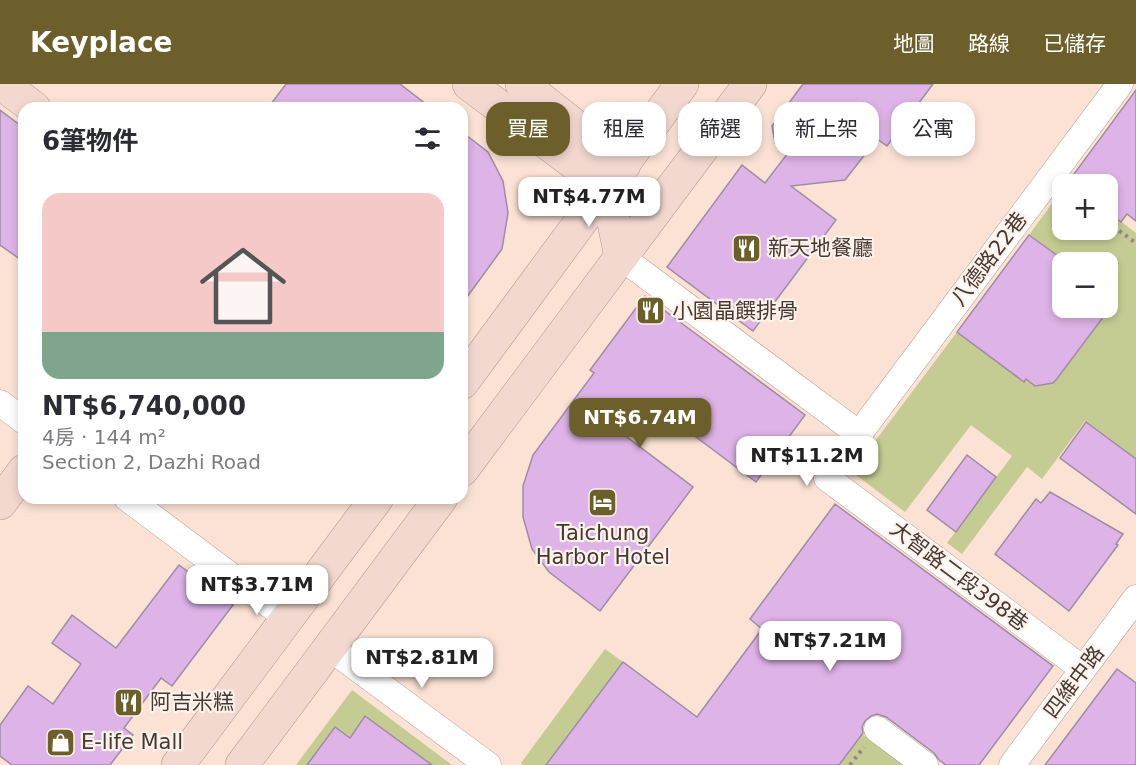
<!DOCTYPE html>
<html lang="zh-TW">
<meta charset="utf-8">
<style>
body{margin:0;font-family:"DejaVu Sans","Noto Sans TC",sans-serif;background:#f2f2f3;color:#2b2b33;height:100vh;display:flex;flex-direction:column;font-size:22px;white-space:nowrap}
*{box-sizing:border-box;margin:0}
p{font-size:20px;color:#7c7c81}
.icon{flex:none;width:33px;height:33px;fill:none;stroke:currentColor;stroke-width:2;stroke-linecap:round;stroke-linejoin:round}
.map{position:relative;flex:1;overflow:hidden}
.side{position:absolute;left:18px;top:18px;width:450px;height:402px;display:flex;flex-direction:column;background:#fff;border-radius:18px;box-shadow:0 3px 9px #0003}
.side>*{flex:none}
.top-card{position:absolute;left:486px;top:18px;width:560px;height:54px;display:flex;gap:12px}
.fabs{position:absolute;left:1052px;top:90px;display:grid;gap:12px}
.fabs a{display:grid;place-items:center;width:66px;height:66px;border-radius:12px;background:#fff;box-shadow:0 3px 9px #0003;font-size:30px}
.price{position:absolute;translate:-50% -51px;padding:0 14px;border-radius:12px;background:#fff;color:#222;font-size:20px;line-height:39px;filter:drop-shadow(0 2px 3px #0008)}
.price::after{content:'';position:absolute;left:50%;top:36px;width:18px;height:14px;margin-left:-9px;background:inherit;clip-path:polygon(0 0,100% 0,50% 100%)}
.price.active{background:#6d5f2c;color:#fff}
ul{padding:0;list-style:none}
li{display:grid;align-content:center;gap:12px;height:318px;padding:0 24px}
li+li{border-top:2px solid #e1e1e2}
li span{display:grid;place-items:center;height:186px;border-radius:18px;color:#555}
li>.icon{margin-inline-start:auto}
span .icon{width:108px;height:108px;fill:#fffc;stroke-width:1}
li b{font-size:26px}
h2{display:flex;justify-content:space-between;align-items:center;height:72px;padding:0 24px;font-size:26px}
.tag{padding:0 21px;border-radius:18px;background:#fff;box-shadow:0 3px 9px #0003;font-size:21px;line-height:54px}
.tag.active{background:#6d5f2c;color:#fff}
header{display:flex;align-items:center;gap:36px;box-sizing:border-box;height:84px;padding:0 30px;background:#6d5f2c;color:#fff}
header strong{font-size:28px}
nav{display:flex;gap:33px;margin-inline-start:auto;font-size:21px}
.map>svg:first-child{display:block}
.green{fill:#c5cc93}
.building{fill:#deb3e7;stroke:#9f8ca3;stroke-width:1.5}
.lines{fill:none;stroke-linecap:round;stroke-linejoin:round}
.street-casing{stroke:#b49788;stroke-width:27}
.secondary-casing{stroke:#b49788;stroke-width:34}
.path{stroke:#98867d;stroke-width:4;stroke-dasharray:3 4.5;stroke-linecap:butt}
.street{stroke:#fff;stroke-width:26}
.secondary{stroke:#f3d8d0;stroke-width:33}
.labels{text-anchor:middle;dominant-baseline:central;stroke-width:4.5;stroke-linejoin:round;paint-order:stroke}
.poi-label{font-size:21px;fill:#453933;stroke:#fff2eb;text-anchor:start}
.street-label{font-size:21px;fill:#453933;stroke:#fff2eb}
</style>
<header>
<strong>Keyplace</strong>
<nav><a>地圖</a><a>路線</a><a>已儲存</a></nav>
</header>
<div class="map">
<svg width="1136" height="681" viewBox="0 0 1136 681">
<rect width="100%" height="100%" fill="#fbe2d5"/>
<g class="green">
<path d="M1062 106V146H1107V127L1136 149V375L1085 337 1042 395 1027 383 962 470 947 459 1012 372 971 341 905 428 852 388 957 248 1024 298 1026 295 1035 302 1053 299 1116 216 1107 209V178H1066L1029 151Z"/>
<path d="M605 565 623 578 546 681H523L521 679Z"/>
<path d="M352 606 452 681H296Z"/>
<path d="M862 650 904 681H839Z"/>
</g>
<g class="building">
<path d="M286 0H400L431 24H268Z"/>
<path d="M803 0H933L887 62 877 55 845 96 791 102 836 136 753 247 667 183 742 81 765 99 788 69 775 59 772 42Z"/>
<path d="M1136 6V137L1127 130 1121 138 1107 127V100H1087L1074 90Z"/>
<path d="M0 26 24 44V178L0 161Z"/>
<path d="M462 48 488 68 503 97 508 129 502 165 462 220Z"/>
<path d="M1029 151 1062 175V224H1110L1056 296 1053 299 1035 302 1026 295 1024 298 957 248Z"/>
<path d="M645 212 805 331 756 398 648 317 623 350 693 403 600 527 549 488 532 465 523 433V402L533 371 594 289 590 286Z"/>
<path d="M1086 338 1136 375V430L1060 374Z"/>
<path d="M967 371 996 393 956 448 927 426Z"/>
<path d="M1050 408 1123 450 1116 460 1118 461 1069 527 995 470 1036 415 1041 419Z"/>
<path d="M835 420 1053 582 979 681H946L939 676 934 669 886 633 877 630 871 632 865 637 862 643 863 649 839 681H546L623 578 697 633 762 545 750 535Z"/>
<path d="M179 481 233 521 172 602 161 594 124 644 133 651 110 681H12L0 672V641L28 602 53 620 81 580 52 559 72 531 116 564Z"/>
<path d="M1117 585 1136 599V681H1045Z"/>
<path d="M365 632 432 681H307L335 643 350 654Z"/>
</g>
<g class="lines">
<defs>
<g id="street">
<path d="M621 173 859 350 827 394 1083 585"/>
<path d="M0 319 24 337"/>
<path d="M859 350 1120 0"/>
<path d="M127 414 287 534"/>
<path d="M330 564 488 681"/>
<path d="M877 645 925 681"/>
<path d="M1012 681 1136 514"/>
</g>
<g id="secondary">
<path d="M2 0 34 24"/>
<path d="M469 0 607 104 621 173"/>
<path d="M522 0 624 81"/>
<path d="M462 299 682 0"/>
<path d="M462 386 750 0"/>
<path d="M0 419 24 387"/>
<path d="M178 681 377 414"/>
<path d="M242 681 441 414"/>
</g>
</defs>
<use href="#street" class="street-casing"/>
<use href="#secondary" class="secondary-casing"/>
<g class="path">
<path d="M1107 138 1136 159"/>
<path d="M850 681 864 663"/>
</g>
<use href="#street" class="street"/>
<use href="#secondary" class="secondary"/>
</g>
<defs>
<symbol id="restaurant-square" viewBox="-11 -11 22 22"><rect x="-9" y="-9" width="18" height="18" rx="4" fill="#6d5f2c" stroke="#fff2eb"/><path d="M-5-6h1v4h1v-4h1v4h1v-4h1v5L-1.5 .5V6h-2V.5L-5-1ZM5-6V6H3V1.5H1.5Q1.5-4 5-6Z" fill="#fff"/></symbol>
<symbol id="hotel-square" viewBox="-11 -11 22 22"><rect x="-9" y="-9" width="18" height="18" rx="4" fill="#6d5f2c" stroke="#fff2eb"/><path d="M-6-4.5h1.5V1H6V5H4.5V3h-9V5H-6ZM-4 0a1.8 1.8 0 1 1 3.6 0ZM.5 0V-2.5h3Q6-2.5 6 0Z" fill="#fff"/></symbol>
<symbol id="shop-square" viewBox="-11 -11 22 22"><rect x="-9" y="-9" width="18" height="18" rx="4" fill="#6d5f2c" stroke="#fff2eb"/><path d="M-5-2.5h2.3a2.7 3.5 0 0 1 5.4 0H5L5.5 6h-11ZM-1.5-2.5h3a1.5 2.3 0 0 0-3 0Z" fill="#fff"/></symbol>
</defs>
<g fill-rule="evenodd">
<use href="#restaurant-square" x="730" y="148" width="33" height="33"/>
<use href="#restaurant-square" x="634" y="210" width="33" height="33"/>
<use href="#hotel-square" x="586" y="402" width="33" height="33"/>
<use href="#restaurant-square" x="112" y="602" width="33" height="33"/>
<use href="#shop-square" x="44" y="642" width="33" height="33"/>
</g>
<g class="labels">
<g class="poi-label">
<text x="768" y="164">新天地餐廳</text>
<text x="672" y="227">小園晶饌排骨</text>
<text x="603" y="449" text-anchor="middle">Taichung<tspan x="603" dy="24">Harbor Hotel</tspan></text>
<text x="150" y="618">阿吉米糕</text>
<text x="81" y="658">E-life Mall</text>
</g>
<g class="street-label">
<text transform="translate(989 175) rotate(-53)">八德路22巷</text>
<text transform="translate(959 492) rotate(37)">大智路二段398巷</text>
<text transform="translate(1074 598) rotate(-53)">四維中路</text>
</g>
</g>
</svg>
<div class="fabs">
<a>+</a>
<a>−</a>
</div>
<b class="price" style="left:589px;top:144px">NT$4.77M</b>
<b class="price active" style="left:640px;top:365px">NT$6.74M</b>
<b class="price" style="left:807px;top:403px">NT$11.2M</b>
<b class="price" style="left:257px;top:532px">NT$3.71M</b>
<b class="price" style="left:830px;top:588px">NT$7.21M</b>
<b class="price" style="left:422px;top:605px">NT$2.81M</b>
<div class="top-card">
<a class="tag active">買屋</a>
<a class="tag">租屋</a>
<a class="tag">篩選</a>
<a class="tag">新上架</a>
<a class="tag">公寓</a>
</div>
<section class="side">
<h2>6筆物件<svg class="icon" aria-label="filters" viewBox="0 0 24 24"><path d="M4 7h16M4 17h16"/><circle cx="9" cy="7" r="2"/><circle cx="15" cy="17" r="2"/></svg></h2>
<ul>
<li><span style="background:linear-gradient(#f6c9c9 75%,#7fa58c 0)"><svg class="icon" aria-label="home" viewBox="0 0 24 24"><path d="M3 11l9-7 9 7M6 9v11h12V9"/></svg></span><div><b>NT$6,740,000</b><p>4房 · 144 m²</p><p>Section 2, Dazhi Road</p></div></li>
</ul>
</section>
</div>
